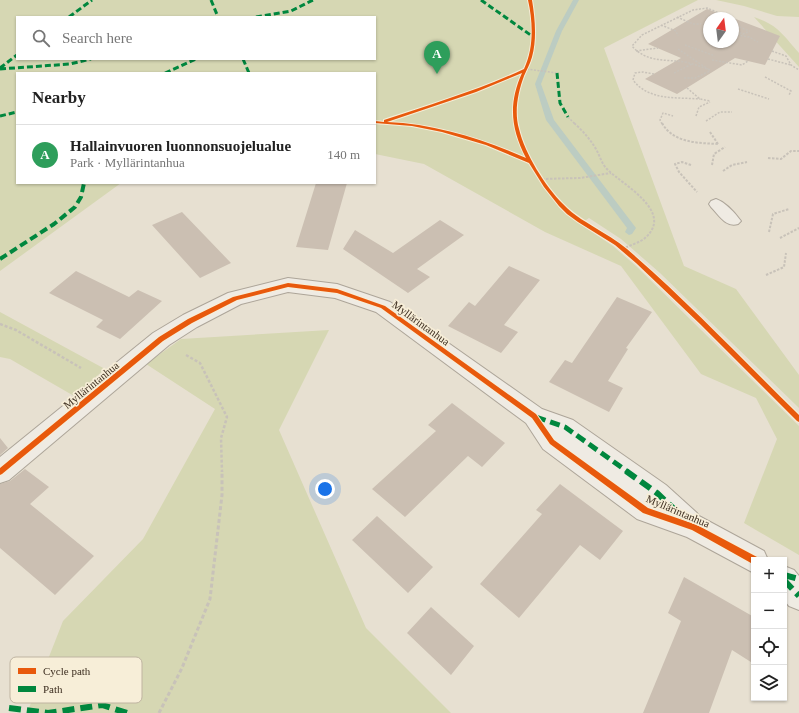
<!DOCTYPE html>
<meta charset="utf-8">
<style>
:root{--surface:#fff;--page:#f2f2f2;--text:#222;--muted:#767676;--line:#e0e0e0;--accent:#786c5e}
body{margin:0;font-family:"Times New Roman",serif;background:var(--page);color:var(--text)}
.controls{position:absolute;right:12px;bottom:12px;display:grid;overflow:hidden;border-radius:0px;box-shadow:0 1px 3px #0004}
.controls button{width:36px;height:36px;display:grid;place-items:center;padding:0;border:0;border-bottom:1px solid var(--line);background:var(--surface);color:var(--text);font:20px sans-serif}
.compass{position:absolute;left:703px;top:12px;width:36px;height:36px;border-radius:50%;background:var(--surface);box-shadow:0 1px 3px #0004;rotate:14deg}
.you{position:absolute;left:325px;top:489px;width:14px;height:14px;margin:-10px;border:3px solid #fff;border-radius:50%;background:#1a73e8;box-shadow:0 0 0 6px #1a73e833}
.badge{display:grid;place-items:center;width:26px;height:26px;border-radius:50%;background:var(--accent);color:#fff;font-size:13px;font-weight:700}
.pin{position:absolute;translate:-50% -33px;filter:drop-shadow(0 1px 2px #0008)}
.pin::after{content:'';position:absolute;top:21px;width:14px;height:12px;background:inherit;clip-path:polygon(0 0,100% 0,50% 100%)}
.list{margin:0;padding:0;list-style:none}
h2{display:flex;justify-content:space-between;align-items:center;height:52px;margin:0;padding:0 16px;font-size:17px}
h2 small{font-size:13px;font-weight:400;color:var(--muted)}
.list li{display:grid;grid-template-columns:26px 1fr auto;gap:12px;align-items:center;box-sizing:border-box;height:60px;padding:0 16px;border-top:1px solid var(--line)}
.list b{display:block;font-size:15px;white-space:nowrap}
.list p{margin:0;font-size:13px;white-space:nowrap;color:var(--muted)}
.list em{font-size:13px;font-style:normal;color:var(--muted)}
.icon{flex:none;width:22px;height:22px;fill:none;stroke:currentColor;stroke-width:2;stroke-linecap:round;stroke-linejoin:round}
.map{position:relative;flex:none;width:799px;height:713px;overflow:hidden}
.search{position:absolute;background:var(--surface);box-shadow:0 1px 3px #0004;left:16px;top:16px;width:360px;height:44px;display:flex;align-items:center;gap:10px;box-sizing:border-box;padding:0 14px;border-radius:0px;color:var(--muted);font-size:15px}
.panel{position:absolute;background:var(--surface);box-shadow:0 1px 3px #0004;left:16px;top:72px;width:360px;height:112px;border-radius:0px}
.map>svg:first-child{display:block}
.green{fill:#d6d7b3;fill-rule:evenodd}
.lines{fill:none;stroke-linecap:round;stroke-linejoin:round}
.stream{fill:#bcccc2;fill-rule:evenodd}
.building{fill:#cbbfb2}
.service-casing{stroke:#ada599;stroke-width:2}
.minor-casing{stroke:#ada599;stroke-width:2}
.path-far3{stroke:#c8c2b9;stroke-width:1.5;stroke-dasharray:2 1.5;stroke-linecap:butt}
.path-far2{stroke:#c8c2b9;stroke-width:2;stroke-dasharray:2.5 1.5;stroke-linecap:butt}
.path-far1{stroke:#c8c2b9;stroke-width:2.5;stroke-dasharray:3 2;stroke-linecap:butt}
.path{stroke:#c8c2b9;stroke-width:3;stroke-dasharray:4 2.5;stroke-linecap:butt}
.service{fill:#efebe3;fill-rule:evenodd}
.minor{fill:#efebe3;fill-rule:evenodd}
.quiet-far3{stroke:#00873e;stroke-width:3;stroke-dasharray:6 3;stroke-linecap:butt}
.quiet-far2{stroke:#00873e;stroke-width:4;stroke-dasharray:8 4;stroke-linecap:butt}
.quiet-far1{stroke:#00873e;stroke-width:5;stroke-dasharray:10 5;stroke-linecap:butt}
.quiet{stroke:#00873e;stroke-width:6;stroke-dasharray:12 6;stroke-linecap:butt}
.cycleway-casing{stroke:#f7eed8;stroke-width:2}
.cycleway{fill:#e8590c;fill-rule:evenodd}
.labels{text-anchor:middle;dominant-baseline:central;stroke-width:3.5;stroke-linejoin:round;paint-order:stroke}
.street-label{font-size:11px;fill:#3d2e20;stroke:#f7eed8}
.key{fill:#f7eed8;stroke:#bfb4a1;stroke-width:1}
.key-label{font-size:11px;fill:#3d2e20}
</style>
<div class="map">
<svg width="799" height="713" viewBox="0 0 799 713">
<rect width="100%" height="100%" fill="#e7e0d1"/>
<!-- green -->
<path class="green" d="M 0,0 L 698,0 L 604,48 L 684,266 L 736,289 L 799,375 L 799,408 L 660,273 L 621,239 L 589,218 L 580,224 L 613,246 L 636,266 L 799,426 L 799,555 L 744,523 L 777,439 L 756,398 L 701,374 L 621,266 L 545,232 L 424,164 L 375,154 L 375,73 L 17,73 L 17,183 L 121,183 L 0,271 ZM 17,17 L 375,17 L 375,59 L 17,59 Z
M 716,0 L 799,0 L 799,17 L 777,16 L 744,6 Z
M 754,17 C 778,25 783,35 799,53 L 799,67 Z
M 0,312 L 105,369 L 74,396 L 10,359 L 0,357 Z
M 329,330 L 279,430 L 366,628 L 451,713 L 27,713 L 63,621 L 143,539 L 215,409 L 146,364 L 181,339 Z"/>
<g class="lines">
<!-- stream -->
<path class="stream" d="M 573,0 L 579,0 L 562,31 L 541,84 L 554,120 L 636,228 L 632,234 L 629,235 L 625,232 L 627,228 L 546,120 L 535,84 L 556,31 Z"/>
</g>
<!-- building -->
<path class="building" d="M 707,9 L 732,18 L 709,18 L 709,42 L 733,42 L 733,18 L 780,36 L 765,65 L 735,58 L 677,94 L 645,79 L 681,58 L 648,44 Z
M 316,183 L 347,183 L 328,250 L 296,247 Z
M 182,212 L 231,263 L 200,278 L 152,225 Z
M 440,220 L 464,235 L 417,269 L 430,277 L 408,293 L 343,249 L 355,230 L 393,253 Z
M 509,266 L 540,280 L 504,325 L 518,332 L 501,353 L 448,326 L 469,302 L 475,306 Z
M 76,271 L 129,297 L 138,290 L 162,301 L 120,339 L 96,327 L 103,320 L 49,293 Z
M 617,297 L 652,312 L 626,348 L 628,349 L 608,381 L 623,388 L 609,412 L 549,382 L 565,360 L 572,363 Z
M 452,403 L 505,443 L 482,467 L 468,456 L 405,517 L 372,489 L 436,431 L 428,425 Z
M 0,438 L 8,448 L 0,455 Z
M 25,469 L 49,487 L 30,504 L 94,556 L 55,595 L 0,548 L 0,484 L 10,481 Z
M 560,484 L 623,531 L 600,560 L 580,545 L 519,618 L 480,584 L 542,514 L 536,510 Z
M 377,516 L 433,567 L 408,593 L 352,540 Z
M 684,577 L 754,617 L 754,664 L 732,650 L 709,713 L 643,713 L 681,621 L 668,613 Z
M 431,607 L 474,646 L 451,675 L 407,633 Z"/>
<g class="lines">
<defs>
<path id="service" d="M 716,199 C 725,202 735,213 741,221 L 738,224 C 726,228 719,215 711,207 L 709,204 L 711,201 Z"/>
<path id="minor" d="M 288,278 L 337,284 L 390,302 L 542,409 L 573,420 L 666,485 L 697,513 L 699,516 L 764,551 L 768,560 L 754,560 L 754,573 L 687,537 L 637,519 L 543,449 L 526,423 L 376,312 L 335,298 L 288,292 L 241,304 L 197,327 L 169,345 L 9,480 L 0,483 L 0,457 L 153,333 L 183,315 L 228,293 Z
M 784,566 L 794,570 L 799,576 L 799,610 L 789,606 L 784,600 Z"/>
</defs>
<!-- service casing -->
<use href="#service" class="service-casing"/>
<!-- minor casing -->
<use href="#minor" class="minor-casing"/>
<!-- path-far3 -->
<path class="path-far3" d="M 677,17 L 693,24 L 701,24
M 733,24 L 749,31
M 661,25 L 676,31 L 678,36
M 733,30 L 743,34 L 750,31
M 737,35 L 749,37 L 758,42
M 685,45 L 715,56
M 678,49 L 708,69
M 636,51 L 658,48
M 772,51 L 786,56 L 791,65 L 799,70
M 768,59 L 791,65
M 712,60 L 742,65 L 748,61
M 527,69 L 557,73
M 710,70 C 702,67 694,64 685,62 C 665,59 647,63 632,46 L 642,35 L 693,10 L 707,8 L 719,13
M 674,73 L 692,64
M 654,74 L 643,72 L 635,73 L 633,80 C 649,101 676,97 700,99
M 765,77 L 791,91 L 789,95
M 684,78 L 695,78 L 710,71
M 687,88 L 700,99 L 710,101
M 738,89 L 769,99
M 696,116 L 699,107 L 710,102
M 568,117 L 575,124
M 706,121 L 720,112 L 732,112
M 662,124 L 660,120 L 663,113 L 673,116"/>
<!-- path-far2 -->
<path class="path-far2" d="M 574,123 C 583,131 590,139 596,149 C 600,156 602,165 608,170 C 623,185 675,212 645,238 C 639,243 630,245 623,249
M 662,123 C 673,143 698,143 718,144
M 710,132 L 718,144
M 768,158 L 781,159 L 791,151 L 799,151
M 691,165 L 682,162 L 675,164 L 679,172 L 697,192
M 712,165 L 714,154 L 725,147
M 723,171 L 732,165 L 747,162
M 542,179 L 580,178 L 611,173
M 769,232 L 773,214 L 789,209
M 780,238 L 799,228
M 766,275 L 784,267 L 786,253"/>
<!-- path-far1 -->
<path class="path-far1" d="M 0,324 L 16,330 L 81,368
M 186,355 L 200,363 L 227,417 L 221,438 L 222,472"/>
<!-- path -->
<path class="path" d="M 159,713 L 182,668 L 210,599 L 222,495 L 222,471"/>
<!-- service -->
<use href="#service" class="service"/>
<!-- minor -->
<use href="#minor" class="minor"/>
<!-- quiet-far3 -->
<path class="quiet-far3" d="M 211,0 L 218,17
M 481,0 L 532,36
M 69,17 L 92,0
M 256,17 L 291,11 L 313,0
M 243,59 L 249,73
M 0,68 L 17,55
M 0,69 L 70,64 L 91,59
M 165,73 L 196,59
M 557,73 L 560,103 L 568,117
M 0,116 L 17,112"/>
<!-- quiet-far2 -->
<path class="quiet-far2" d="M 0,259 L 54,224 L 75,207 L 81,197 L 84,183"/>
<!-- quiet-far1 -->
<path class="quiet-far1" d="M 536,417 L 565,427 L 628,472"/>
<!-- quiet -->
<path class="quiet" d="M 626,471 L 657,493 L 689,523
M 784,575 L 799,579
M 784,580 L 799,596
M 9,708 L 48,713 L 102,705 L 127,713"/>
<defs>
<path id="cycleway" d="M 528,0 L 532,0 C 535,18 537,39 532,57 C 530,64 527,69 524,76 C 518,92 514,112 519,129 C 525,154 545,186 563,204 C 574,216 588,223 602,232 C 614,239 626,247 636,257 C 693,307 745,362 799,415 L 799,422 L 797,421 L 700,324 L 636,263 L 615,245 L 578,222 L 567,214 L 559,206 L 544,187 L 529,163 L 486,145 L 442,132 L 412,126 L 375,123 L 375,121 L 384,122 L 384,120 C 432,104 479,90 524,69 C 534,48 533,22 528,0 ZM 522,73 C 508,104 511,129 526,158 C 482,139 436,124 387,122 L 476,92 Z
M 288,283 L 337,289 L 385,306 L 536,414 L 554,440 L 648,508 L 697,525 L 757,557 L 758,560 L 754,560 L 754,564 L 751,563 L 692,530 L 643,513 L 550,444 L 532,418 L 381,308 L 337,293 L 288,287 L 237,300 L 192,323 L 163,341 L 2,474 L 0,475 L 0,468 L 159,337 L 188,319 L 233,297 Z"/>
</defs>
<!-- cycleway casing -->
<use href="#cycleway" class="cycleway-casing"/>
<!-- cycleway -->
<use href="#cycleway" class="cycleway"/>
</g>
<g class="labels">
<!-- street labels -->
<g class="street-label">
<text transform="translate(421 323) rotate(36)">Myllärintanhua</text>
<text transform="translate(91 385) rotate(-39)">Myllärintanhua</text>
<text transform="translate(678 511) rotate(23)">Myllärintanhua</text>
</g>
</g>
<!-- legend -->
<rect x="10" y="657" width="132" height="46" rx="6" class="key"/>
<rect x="18" y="668" width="18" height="6" fill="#e8590c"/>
<rect x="18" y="686" width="18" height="6" fill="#00873e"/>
<g class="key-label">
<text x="43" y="675">Cycle path</text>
<text x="43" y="693">Path</text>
</g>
</svg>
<div class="controls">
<button>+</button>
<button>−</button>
<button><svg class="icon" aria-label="locate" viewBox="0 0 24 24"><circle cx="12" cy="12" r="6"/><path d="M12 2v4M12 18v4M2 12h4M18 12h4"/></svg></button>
<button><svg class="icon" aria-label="layers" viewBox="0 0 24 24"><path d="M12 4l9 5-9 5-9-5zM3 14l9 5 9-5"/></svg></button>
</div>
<svg class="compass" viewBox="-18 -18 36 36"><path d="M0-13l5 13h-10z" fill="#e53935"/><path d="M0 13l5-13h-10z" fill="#767676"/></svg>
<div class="you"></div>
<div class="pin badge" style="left:437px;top:74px;background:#2e9e5b">A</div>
<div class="search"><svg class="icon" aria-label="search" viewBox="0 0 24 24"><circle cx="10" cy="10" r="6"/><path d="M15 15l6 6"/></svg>Search here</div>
<section class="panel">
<h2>Nearby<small></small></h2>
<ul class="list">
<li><span class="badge" style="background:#2e9e5b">A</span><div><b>Hallainvuoren luonnonsuojelualue</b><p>Park · Myllärintanhua</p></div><em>140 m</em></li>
</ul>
</section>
</div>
